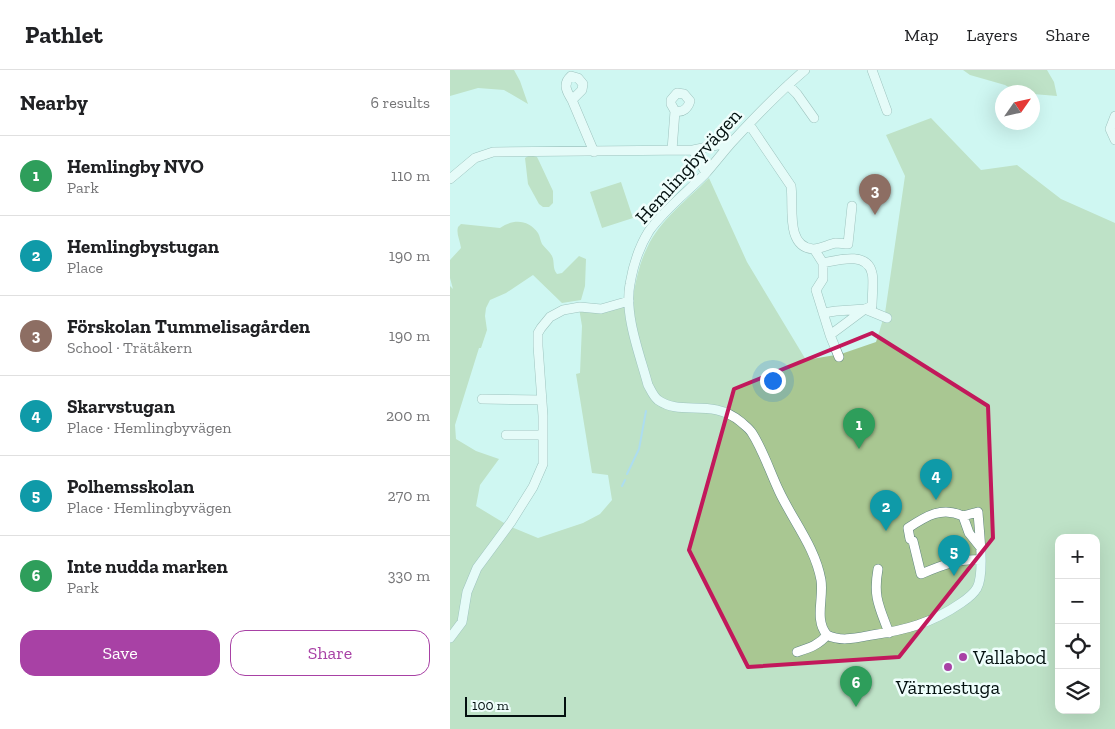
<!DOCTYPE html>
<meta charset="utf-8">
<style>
:root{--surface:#fff;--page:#f2f2f2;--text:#202124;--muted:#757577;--line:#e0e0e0;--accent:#a841a5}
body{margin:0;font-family:"Zilla Slab",serif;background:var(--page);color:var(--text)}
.controls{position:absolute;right:15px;bottom:15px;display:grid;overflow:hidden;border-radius:10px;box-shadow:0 5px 20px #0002}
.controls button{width:45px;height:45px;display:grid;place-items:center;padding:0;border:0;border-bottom:1px solid var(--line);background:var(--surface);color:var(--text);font:25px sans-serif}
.compass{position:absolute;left:545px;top:15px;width:45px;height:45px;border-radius:50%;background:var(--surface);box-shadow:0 5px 20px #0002;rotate:56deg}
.scale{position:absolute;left:15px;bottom:12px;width:101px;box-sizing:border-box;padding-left:5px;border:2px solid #03100f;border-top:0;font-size:14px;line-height:18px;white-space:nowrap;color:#03100f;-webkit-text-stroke:4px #effefc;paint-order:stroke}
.you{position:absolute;left:322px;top:310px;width:18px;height:18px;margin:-12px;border:4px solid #fff;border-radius:50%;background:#1a73e8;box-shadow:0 0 0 8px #1a73e833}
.badge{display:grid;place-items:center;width:32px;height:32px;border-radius:50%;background:var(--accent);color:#fff;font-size:16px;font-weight:700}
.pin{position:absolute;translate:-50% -41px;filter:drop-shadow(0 1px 2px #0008)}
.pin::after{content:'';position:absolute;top:26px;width:18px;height:15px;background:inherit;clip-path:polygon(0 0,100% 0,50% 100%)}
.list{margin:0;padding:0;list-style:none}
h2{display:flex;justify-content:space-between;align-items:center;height:65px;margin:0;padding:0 20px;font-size:21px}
h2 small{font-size:16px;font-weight:400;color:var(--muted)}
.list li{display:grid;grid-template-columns:32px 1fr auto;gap:15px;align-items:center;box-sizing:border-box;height:80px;padding:0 20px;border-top:1px solid var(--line)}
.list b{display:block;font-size:19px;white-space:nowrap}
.list p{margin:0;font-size:16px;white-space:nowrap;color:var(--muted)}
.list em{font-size:16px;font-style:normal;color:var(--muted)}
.actions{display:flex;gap:10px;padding:15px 20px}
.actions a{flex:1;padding:11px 0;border:1px solid var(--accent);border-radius:15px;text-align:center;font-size:18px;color:var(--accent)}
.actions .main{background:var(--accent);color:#fff}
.icon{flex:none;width:28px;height:28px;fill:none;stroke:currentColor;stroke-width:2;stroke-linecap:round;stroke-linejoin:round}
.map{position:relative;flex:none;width:665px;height:659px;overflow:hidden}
header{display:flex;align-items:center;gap:30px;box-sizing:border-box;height:70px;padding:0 25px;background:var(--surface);border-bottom:1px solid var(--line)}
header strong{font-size:24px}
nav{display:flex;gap:28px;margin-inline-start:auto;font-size:18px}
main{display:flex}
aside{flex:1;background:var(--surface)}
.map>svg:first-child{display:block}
.green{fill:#a9c792;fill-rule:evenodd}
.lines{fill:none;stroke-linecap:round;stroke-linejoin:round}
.stream{stroke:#84bceb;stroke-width:2}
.minor-casing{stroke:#618581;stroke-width:10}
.minor{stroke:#fff;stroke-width:9}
.marked{fill:none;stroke:#c2185b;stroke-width:4;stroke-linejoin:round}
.poi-dot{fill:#a841a5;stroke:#effefc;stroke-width:2}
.labels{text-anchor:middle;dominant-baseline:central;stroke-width:5;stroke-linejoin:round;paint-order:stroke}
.street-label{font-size:20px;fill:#03100f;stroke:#effefc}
.poi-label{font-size:20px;fill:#03100f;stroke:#effefc;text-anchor:start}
</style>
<header>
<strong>Pathlet</strong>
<nav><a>Map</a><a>Layers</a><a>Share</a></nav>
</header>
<main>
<aside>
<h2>Nearby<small>6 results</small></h2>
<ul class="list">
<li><span class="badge" style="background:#2e9e5b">1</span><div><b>Hemlingby NVO</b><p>Park</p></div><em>110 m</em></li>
<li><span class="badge" style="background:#0f9aa8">2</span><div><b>Hemlingbystugan</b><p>Place</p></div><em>190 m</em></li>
<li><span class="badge" style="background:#8d6e63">3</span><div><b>Förskolan Tummelisagården</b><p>School · Trätåkern</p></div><em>190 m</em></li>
<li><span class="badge" style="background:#0f9aa8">4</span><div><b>Skarvstugan</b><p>Place · Hemlingbyvägen</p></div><em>200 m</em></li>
<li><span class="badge" style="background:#0f9aa8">5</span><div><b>Polhemsskolan</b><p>Place · Hemlingbyvägen</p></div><em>270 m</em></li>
<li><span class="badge" style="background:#2e9e5b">6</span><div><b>Inte nudda marken</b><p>Park</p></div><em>330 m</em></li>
</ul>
<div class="actions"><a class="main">Save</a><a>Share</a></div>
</aside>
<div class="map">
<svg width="665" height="659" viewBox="0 0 665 659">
<rect width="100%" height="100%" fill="#cff7f2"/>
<!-- green -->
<path class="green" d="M 0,0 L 64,0 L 70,11 L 78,34 L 54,20 L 28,18 L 0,26 Z
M 513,0 L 597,0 L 604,12 L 607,26 L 583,24 L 582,22 L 567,22 L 555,15 L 520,5 Z
M 481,48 L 531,100 L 567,95 L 611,129 L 665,153 L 665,659 L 0,659 L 0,216 L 3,219 L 0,208 L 0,190 L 11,178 C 10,170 6,164 8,157 L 11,154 L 50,158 C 63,149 78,149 88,163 C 90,166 90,170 92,174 C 95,178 100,182 102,186 C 105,192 102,198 107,204 L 112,203 L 129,186 L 136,189 L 135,216 L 131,230 L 112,233 L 83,205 L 56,223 L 40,230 L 36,238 L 35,246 L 37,260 L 31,278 L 29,278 L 5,355 L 6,369 L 26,381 L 49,389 L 30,415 L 26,436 L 59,456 L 88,468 L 133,453 L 150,444 L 162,430 L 158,405 L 142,403 L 126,304 L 130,303 L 132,256 L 129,238 L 161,235 L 183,227 C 186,211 189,194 197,178 C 210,150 237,130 259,108 L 297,192 L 356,290 L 391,284 L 426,272 L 435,243 L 455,106 L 436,65 ZM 609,468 L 646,468 L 646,640 L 609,640 Z
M 80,85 L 87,87 L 89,91 L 103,121 L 103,133 L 99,137 L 93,137 L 89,134 L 78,114 L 75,88 Z
M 171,112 L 183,148 L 152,158 L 140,122 Z"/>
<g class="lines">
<!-- stream -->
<path class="stream" d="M 177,404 L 189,379 L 196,341
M 172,416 L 175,410"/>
<defs>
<path id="minor" d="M 355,0 C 329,22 305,47 282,72 C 273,82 264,94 255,104 C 237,122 214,140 199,161 C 189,177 183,196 180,214 C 174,245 190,285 198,315 C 201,320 203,326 208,330 C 232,347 261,327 291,352 C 294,355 299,358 302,363 C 313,380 320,402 329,421 C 343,451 365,477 371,510 C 374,528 364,550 377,565 C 391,572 406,568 422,565 C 456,560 482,553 511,533 C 517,529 523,525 527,518 C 535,503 529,460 528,442 L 513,446 L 519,463 L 531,478
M 422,0 L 437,41
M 338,15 L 347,24 L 364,48
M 122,30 C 117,22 112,14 121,6 L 128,8 L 133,14 L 132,20 L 122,30 L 144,82
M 665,46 L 660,59 L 665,70
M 299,54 L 341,116 C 344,135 335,177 363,179 C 371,179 379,174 386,173 C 390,173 394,174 398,174 L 402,136
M 222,80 L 225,41 L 221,34 L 221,30 L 227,23 L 234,24 L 240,31 C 238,38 233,43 225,41
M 243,80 L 256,103
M 0,109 L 25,88 L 43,82 L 243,80 L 282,72
M 364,179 L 373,193 C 388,190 417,181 422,203 C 424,209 422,228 422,236 L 415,239 L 380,265 L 366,220 L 373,209 L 373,193
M 373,243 L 386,241 L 415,239 L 437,248
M 380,265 L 389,287
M 32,329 L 92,330
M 56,365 L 93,365
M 513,446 C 492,436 476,446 458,458 L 460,469 L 463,471 L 471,504 C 490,496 509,488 531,490
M 428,499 C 423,527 429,536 439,563
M 0,568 L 12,552 L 17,522 L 27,498 L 61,452 L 83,417 L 93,394 L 93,346 L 88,276 L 88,263 L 91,258 L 100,247 L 113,240 L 130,237 L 151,239 L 179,231
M 347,582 C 359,578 369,575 377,565"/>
</defs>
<!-- minor casing -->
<use href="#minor" class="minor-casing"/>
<!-- minor -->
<use href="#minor" class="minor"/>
</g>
<!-- marked area -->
<path d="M0 0H665V659H0ZM 422,263 L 538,336 L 543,468 L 449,587 L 298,597 L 239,480 L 284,319 Z" fill="#cff7f2" fill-opacity=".55" fill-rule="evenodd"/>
<path class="marked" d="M 422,263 L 538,336 L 543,468 L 449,587 L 298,597 L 239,480 L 284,319 Z"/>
<!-- markers -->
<g class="poi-dot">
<circle cx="513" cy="587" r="5"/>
<circle cx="498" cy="597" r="5"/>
</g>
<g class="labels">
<!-- street labels -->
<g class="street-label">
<text transform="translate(238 96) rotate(-48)">Hemlingbyvägen</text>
</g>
<!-- poi labels -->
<g class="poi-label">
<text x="523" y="587">Vallabod</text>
<text x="498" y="617" text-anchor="middle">Värmestuga</text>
</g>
</g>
</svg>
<div class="controls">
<button>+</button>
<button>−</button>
<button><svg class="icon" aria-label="locate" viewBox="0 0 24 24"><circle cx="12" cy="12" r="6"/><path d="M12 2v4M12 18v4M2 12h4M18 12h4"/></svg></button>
<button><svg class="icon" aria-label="layers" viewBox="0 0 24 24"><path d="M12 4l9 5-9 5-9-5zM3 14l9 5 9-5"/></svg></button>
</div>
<svg class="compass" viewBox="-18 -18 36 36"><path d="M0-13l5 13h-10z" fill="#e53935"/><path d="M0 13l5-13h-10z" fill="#757577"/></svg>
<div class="scale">100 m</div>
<div class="you"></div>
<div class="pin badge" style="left:409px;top:379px;background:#2e9e5b">1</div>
<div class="pin badge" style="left:436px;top:461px;background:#0f9aa8">2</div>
<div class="pin badge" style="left:425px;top:145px;background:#8d6e63">3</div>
<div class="pin badge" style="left:486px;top:430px;background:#0f9aa8">4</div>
<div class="pin badge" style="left:504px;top:506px;background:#0f9aa8">5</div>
<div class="pin badge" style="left:406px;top:637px;background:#2e9e5b">6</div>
</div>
</main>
